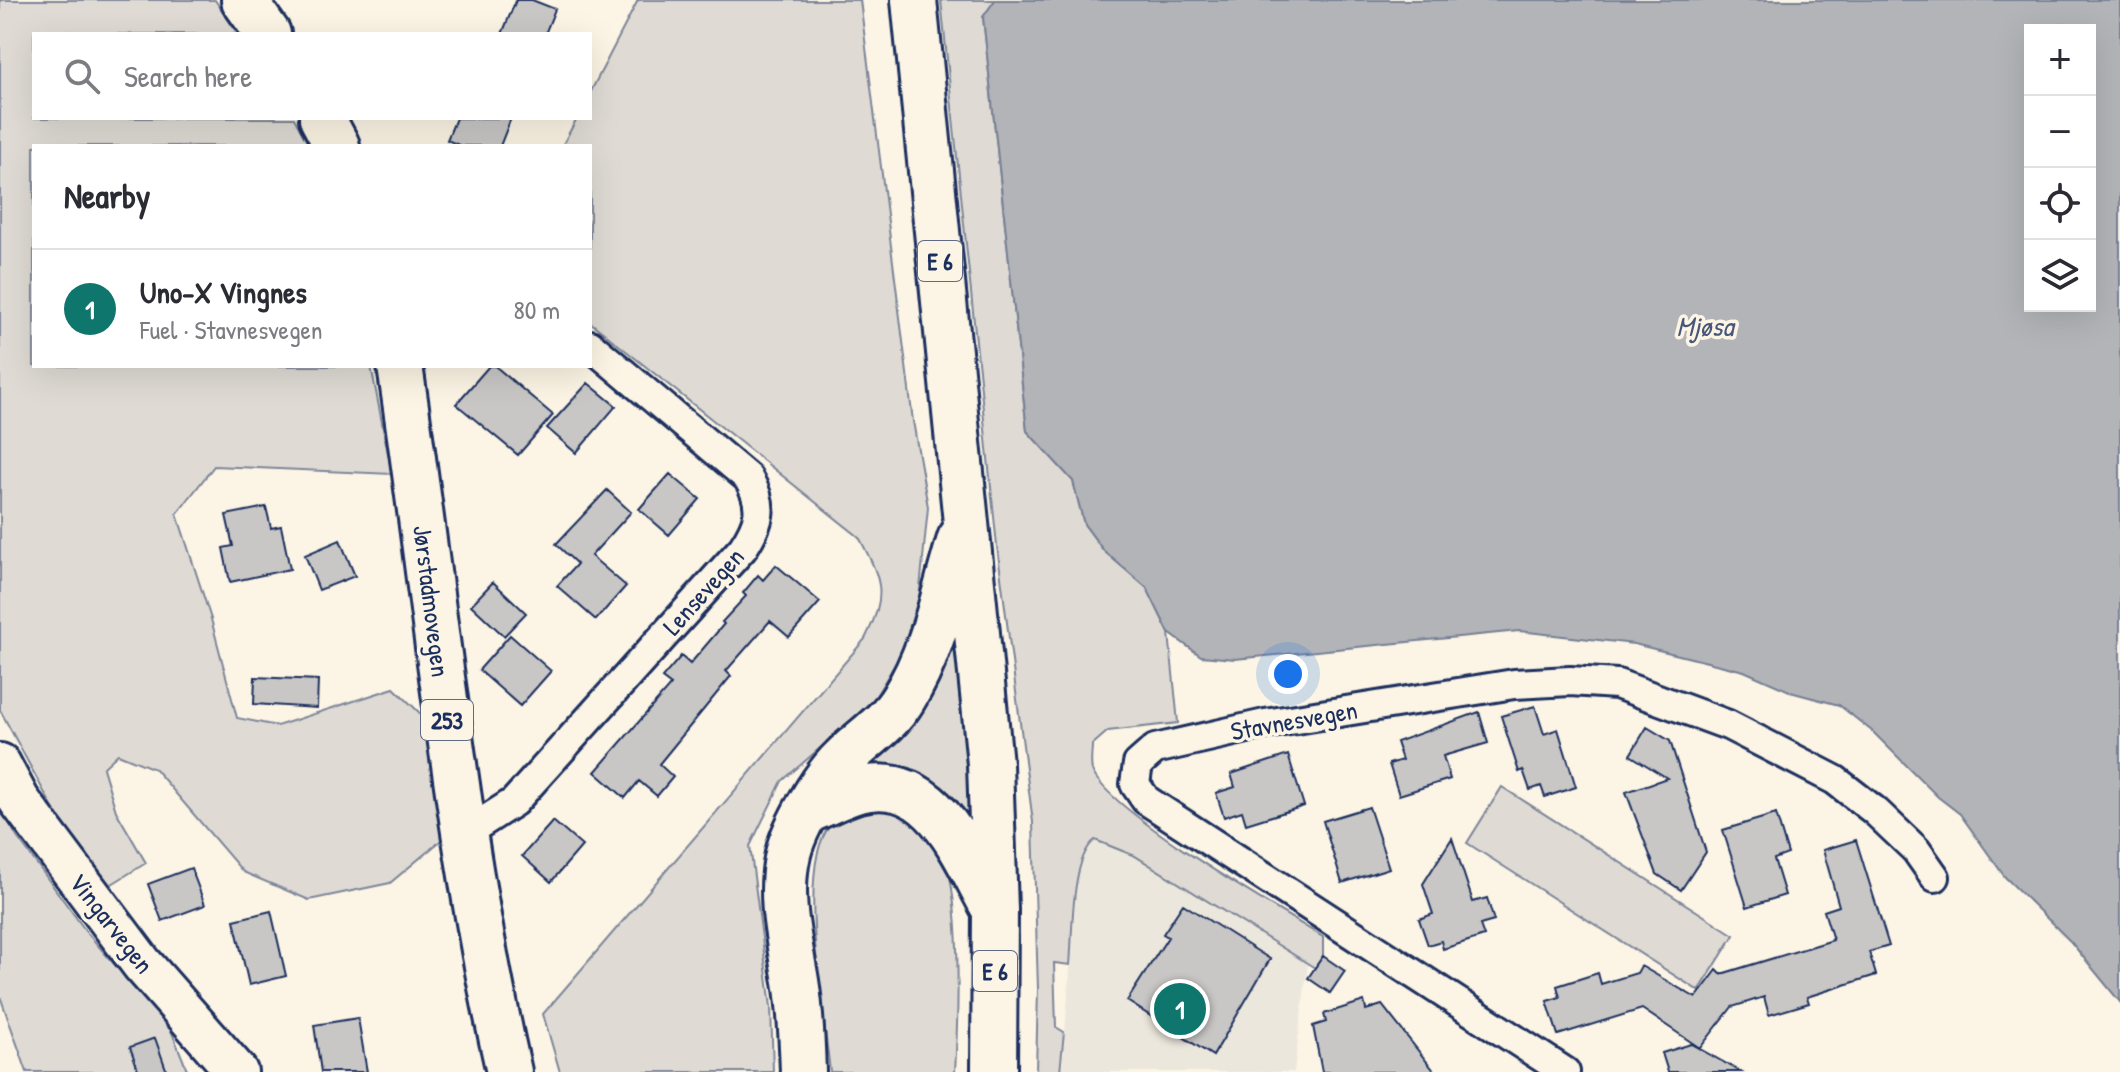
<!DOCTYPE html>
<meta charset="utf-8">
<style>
:root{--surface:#fff;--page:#f7f7f7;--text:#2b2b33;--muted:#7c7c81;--line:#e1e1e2;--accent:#0f766e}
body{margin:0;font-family:"Patrick Hand",sans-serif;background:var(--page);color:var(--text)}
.controls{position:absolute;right:24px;top:24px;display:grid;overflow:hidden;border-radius:0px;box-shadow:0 8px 32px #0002}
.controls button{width:72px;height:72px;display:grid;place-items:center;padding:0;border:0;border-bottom:2px solid var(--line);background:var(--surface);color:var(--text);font:40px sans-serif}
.you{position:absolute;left:1288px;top:674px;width:28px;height:28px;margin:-20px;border:6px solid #fff;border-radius:50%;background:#1a73e8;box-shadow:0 0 0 12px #1a73e833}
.badge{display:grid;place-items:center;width:52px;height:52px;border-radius:50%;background:var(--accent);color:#fff;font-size:26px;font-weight:700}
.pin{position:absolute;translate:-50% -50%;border:4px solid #fff;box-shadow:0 2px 8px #0006}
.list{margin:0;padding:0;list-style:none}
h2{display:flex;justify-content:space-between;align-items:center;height:104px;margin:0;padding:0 32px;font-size:34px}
h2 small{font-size:26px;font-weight:400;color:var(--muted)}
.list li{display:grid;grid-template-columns:52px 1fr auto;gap:24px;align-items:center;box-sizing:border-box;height:120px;padding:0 32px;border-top:2px solid var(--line)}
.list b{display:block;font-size:30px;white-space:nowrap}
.list p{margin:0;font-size:26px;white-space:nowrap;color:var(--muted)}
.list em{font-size:26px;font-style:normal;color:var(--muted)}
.icon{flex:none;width:44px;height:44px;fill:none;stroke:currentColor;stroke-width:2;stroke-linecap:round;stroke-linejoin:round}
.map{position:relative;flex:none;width:2120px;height:1072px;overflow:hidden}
.search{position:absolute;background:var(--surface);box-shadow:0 8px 32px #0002;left:32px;top:32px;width:560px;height:88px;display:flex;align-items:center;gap:20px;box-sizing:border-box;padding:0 28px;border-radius:0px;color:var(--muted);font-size:30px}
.panel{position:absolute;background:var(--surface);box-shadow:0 8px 32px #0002;left:32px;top:144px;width:560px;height:224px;border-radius:0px}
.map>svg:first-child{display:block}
.built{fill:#ece7dc}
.green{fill:#dfdbd4;stroke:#7d8599;stroke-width:2}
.water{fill:#b2b4b8;stroke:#767f94;stroke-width:2;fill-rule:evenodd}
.building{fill:#c8c7c6;stroke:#1b2f5e;stroke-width:2}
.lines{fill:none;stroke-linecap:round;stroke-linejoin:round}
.street-casing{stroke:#1b2f5e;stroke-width:34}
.secondary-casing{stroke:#1b2f5e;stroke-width:46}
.primary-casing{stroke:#1b2f5e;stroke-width:50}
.highway-casing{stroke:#1b2f5e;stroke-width:50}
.street{stroke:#fcf5e5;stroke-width:28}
.secondary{stroke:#fcf5e5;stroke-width:40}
.primary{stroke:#fcf5e5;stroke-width:44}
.highway{stroke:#fcf5e5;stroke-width:44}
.labels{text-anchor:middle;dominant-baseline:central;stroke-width:7;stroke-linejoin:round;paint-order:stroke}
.shield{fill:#fcf5e5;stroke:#5e6a86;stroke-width:2}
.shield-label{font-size:24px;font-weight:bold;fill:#1b2f5e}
.street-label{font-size:26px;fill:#1b2f5e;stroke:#fcf5e5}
.water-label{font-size:28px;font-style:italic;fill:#485779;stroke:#fcf5e5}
</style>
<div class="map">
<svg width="2120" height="1072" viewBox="0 0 2120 1072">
<rect width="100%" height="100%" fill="#fcf5e5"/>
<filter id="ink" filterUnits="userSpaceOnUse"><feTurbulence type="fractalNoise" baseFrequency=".0125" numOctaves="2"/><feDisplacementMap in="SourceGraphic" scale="16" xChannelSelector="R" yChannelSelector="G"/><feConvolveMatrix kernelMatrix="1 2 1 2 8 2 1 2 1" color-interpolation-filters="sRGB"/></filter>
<g filter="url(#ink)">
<!-- built -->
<path class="built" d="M 1101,836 L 1310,948 L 1294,1072 L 1062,1072 L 1080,840 Z"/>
<!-- green -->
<path class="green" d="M 0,0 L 215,0 L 238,34 L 34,34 L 34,118 L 294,118 L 309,146 L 34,146 L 34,366 L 371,366 L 392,474 L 214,466 L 177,514 L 211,619 L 237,718 L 277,726 L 394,688 L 426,719 L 445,837 L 390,883 L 309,900 L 243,872 L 155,769 L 118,754 L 103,768 L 116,811 L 146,863 L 107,887 L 56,814 L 0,710 Z
M 638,0 L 860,0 L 913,421 L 928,507 L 916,630 L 871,704 L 782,781 L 750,846 L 771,1007 L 773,1072 L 560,1072 L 543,1014 L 865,639 C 888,593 882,581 859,537 L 590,322 L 590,146 L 562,146 L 577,118 L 590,118 L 590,93 Z
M 941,0 L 995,0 L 983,17 L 1027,431 L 1073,481 L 1084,524 L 1104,551 L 1147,588 L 1169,633 L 1178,723 L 1108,731 L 1092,745 C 1092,752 1090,763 1092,770 C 1106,810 1280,911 1323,937 L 1323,956 L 1315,968 L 1135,856 L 1095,840 C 1070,859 1073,934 1070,965 L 1054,963 L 1056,1027 L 1064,1032 L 1060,1072 L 1036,1072 L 1038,989 L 1033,822 L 997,546 Z
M 955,629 L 971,824 L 850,771 Z
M 1502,787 L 1734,935 L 1699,991 L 1467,843 Z
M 884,798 C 898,808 926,819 935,833 C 964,879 958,1017 955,1072 L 830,1072 C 825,1017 795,865 830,826 C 844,810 864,805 884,798 Z
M 0,807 L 17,837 L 88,934 L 171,1030 L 188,1072 L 27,1072 L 0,996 Z"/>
<!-- water -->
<path class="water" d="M 995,0 L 2120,0 L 2120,1002 L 2071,942 L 2005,877 L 1960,814 L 1938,797 L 1873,732 L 1839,705 L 1794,693 L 1744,671 L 1634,644 L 1519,631 L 1235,659 L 1201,656 L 1169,633 L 1147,588 L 1104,551 L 1084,524 L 1073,481 L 1027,431 L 983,17 ZM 2030,30 L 2090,30 L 2090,306 L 2030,306 Z"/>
<!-- building -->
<path class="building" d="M 516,0 L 532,0 L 555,9 L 545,34 L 502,34 Z
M 456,118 L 511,118 L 500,146 L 461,146 L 447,140 Z
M 489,366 L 495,366 L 553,415 L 518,455 L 456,404 Z
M 588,383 L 616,406 L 576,453 L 547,428 Z
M 670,474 L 700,499 L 669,535 L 639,509 Z
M 607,490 L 631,512 L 591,556 L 626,586 L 596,620 L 557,586 L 577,564 L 556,544 Z
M 266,507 L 271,528 L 281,526 L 290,569 L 230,582 L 223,548 L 233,546 L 226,515 Z
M 340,540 L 355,576 L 319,590 L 305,555 Z
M 776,565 L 820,602 L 789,637 L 770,621 L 726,671 L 731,676 L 659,764 L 673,777 L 657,796 L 639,781 L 625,798 L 595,772 L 671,685 L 662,678 L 681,656 L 690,664 L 724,624 L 722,622 L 746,596 L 743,593 L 758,575 L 763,580 Z
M 493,582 L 526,613 L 504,636 L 471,605 Z
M 510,635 L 551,671 L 520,706 L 479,670 Z
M 255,677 L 318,680 L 317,708 L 254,704 Z
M 1535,706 L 1544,734 L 1558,729 L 1576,787 L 1545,797 L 1541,786 L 1530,790 L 1523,770 L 1519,772 L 1501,716 Z
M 1479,712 L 1488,743 L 1443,756 L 1450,779 L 1399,795 L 1389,764 L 1402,760 L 1396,742 Z
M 1647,727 L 1670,741 L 1706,852 L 1681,890 L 1657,874 L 1626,792 L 1667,778 L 1630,755 Z
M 1288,755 L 1304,806 L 1246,824 L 1242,811 L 1224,817 L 1216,793 L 1235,787 L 1231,774 Z
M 1369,807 L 1389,868 L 1342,883 L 1323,821 Z
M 1776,814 L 1788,854 L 1774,859 L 1785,895 L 1747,907 L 1723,830 Z
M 553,821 L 582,846 L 551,882 L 522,856 Z
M 1452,838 L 1473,902 L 1487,898 L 1494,921 L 1480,925 L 1484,936 L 1443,949 L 1441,941 L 1428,945 L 1419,919 L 1433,914 L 1423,884 Z
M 1856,840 L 1889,946 L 1869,952 L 1876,975 L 1807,997 L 1809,1003 L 1769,1015 L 1764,997 L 1732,1007 L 1700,1048 L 1642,1009 L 1558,1035 L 1547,1001 L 1560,997 L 1557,986 L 1598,973 L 1601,984 L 1637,973 L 1641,966 L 1696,998 L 1717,970 L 1721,974 L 1833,940 L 1824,911 L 1839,906 L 1823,850 Z
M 191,868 L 205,905 L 162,921 L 148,884 Z
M 1183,904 L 1270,959 L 1213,1056 L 1127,1001 L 1168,937 L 1163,934 Z
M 271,911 L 286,976 L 249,985 L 234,920 Z
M 1323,956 L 1345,971 L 1330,993 L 1308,978 Z
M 1364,1001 L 1366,1010 L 1382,1005 L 1435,1072 L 1322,1072 L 1313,1026 L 1326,1022 L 1324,1014 Z
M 358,1018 L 367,1072 L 321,1072 L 314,1025 Z
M 155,1038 L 167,1072 L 139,1072 L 130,1047 Z
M 1691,1044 L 1741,1072 L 1668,1072 L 1662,1053 Z"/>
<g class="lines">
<defs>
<path id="street" d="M 464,834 L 514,802 L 743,548 C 760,522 765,506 748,478 L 590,345
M 1565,1072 L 1146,800 L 1135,784 L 1138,764 L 1155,749 L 1265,724 L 1514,684 L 1570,681 L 1617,684 L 1728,725 L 1835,780 L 1875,811 L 1916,850 L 1935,877"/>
<path id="secondary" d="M 0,764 L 19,800 L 142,964 L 237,1072"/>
<path id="primary" d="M 244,0 L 268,34
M 322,118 L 337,146
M 400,366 C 435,602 456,839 509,1072"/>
<path id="highway" d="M 914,0 L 990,764 L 995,910 L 994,1072
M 809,810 C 824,804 839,796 855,791 C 933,768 963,854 993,907
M 803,1072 C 802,1042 801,1011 796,981 C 789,939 778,896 788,854 C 794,827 823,778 843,759 C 863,739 888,724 903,699 C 934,650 943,594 960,539"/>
</defs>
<!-- street casing -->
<use href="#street" class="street-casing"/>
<!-- secondary casing -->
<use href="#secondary" class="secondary-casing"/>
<!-- primary casing -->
<use href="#primary" class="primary-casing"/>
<!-- highway casing -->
<use href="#highway" class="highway-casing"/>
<!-- street -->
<use href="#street" class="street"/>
<!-- secondary -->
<use href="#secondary" class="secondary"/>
<!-- primary -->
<use href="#primary" class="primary"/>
<!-- highway -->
<use href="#highway" class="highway"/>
</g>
</g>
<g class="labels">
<!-- shield labels -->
<g class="shield">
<rect x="918" y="241" width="44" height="40" rx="6"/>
<rect x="421" y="700" width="52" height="40" rx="6"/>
<rect x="973" y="951" width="44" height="40" rx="6"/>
</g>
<g class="shield-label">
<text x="940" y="261">E 6</text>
<text x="447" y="720">253</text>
<text x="995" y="971">E 6</text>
</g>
<!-- street labels -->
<g class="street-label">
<text transform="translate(703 591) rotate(-48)">Lensevegen</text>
<text transform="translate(432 601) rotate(83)">Jørstadmovegen</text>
<text transform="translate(1294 720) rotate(-10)">Stavnesvegen</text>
<text transform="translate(112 923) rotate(52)">Vingarvegen</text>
</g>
<!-- water labels -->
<g class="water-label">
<text x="1705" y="326">Mjøsa</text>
</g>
</g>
</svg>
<div class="controls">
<button>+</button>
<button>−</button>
<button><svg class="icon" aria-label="locate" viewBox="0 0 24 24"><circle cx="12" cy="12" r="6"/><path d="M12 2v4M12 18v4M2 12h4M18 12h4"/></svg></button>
<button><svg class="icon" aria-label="layers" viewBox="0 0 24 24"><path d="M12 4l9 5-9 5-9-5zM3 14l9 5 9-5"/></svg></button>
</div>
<div class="you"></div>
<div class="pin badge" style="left:1180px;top:1009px">1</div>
<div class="search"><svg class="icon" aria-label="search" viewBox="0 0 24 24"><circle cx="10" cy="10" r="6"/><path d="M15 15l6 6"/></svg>Search here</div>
<section class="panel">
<h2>Nearby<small></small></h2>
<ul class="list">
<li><span class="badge">1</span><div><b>Uno-X Vingnes</b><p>Fuel · Stavnesvegen</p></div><em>80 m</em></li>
</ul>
</section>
</div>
